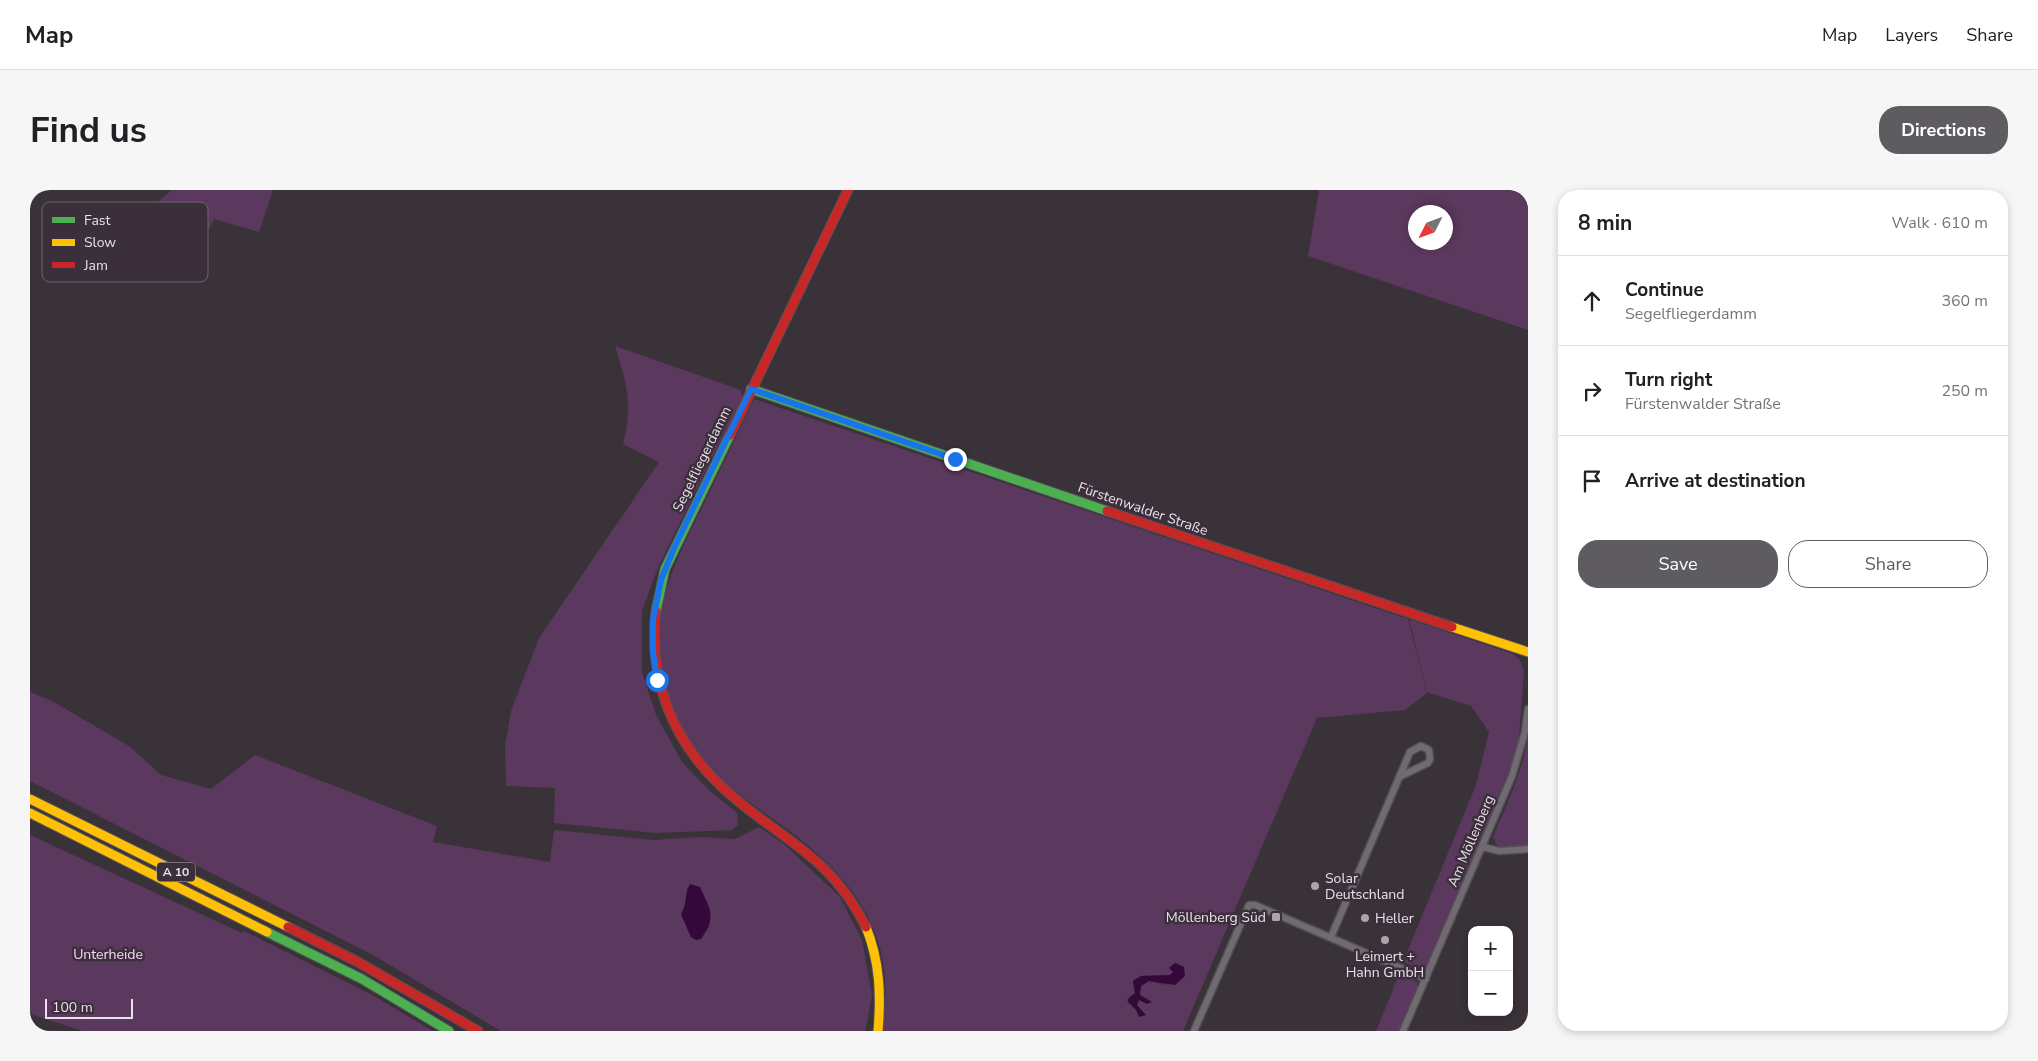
<!DOCTYPE html>
<meta charset="utf-8">
<style>
:root{--surface:#fff;--page:#f6f6f6;--text:#202124;--muted:#757577;--line:#e0e0e0;--accent:#5f5c61}
body{margin:0;font-family:"Nunito Sans",sans-serif;background:var(--page);color:var(--text)}
.controls{position:absolute;right:15px;bottom:15px;display:grid;overflow:hidden;border-radius:10px;box-shadow:0 2px 8px #0003}
.controls button{width:45px;height:45px;display:grid;place-items:center;padding:0;border:0;border-bottom:1px solid var(--line);background:var(--surface);color:var(--text);font:25px sans-serif}
.compass{position:absolute;left:1378px;top:15px;width:45px;height:45px;border-radius:50%;background:var(--surface);box-shadow:0 2px 8px #0003;rotate:228deg}
.scale{position:absolute;left:15px;bottom:12px;width:88px;box-sizing:border-box;padding-left:5px;border:2px solid #e9e1e9;border-top:0;font-size:14px;line-height:18px;white-space:nowrap;color:#e9e1e9;-webkit-text-stroke:4px #3c2f3c;paint-order:stroke}
.stop{position:absolute;width:15px;height:15px;margin:-11px;border:4px solid #1a73e8;border-radius:50%;background:#fff}
.stop.end{background:#1a73e8;border-color:#fff;box-shadow:0 1px 5px #0008}
.list{margin:0;padding:0;list-style:none}
h2{display:flex;justify-content:space-between;align-items:center;height:65px;margin:0;padding:0 20px;font-size:21px}
h2 small{font-size:16px;font-weight:400;color:var(--muted)}
.list li{display:grid;grid-template-columns:32px 1fr auto;gap:15px;align-items:center;box-sizing:border-box;height:90px;padding:0 20px;border-top:1px solid var(--line)}
.list b{display:block;font-size:19px;white-space:nowrap}
.list p{margin:0;font-size:16px;white-space:nowrap;color:var(--muted)}
.list em{font-size:16px;font-style:normal;color:var(--muted)}
.actions{display:flex;gap:10px;padding:15px 20px}
.actions a{flex:1;padding:11px 0;border:1px solid var(--accent);border-radius:20px;text-align:center;font-size:18px;color:var(--accent)}
.actions .main{background:var(--accent);color:#fff}
.icon{flex:none;width:28px;height:28px;fill:none;stroke:currentColor;stroke-width:2;stroke-linecap:round;stroke-linejoin:round}
.map{position:relative;flex:none;width:1498px;height:841px;overflow:hidden;border-radius:20px}
header{display:flex;align-items:center;gap:30px;box-sizing:border-box;height:70px;padding:0 25px;background:var(--surface);border-bottom:1px solid var(--line)}
header strong{font-size:24px}
nav{display:flex;gap:28px;margin-inline-start:auto;font-size:18px}
.intro{display:flex;align-items:center;justify-content:space-between;box-sizing:border-box;height:120px;padding:0 30px}
h1{margin:0;font-size:35px}
.button{padding:12px 22px;border-radius:20px;background:var(--accent);color:#fff;font-size:18px;font-weight:700}
main{display:flex;gap:30px;padding:0 30px}
aside{flex:1;background:var(--surface);border-radius:20px;box-shadow:0 2px 8px #0003}
.map>svg:first-child{display:block}
.green{fill:#5b385d;fill-rule:evenodd}
.water{fill:#35083a}
.lines{fill:none;stroke-linecap:round;stroke-linejoin:round}
.street-casing{stroke:#554e55;stroke-width:9}
.fast-casing{stroke:#554e55;stroke-width:11}
.slow-casing{stroke:#554e55;stroke-width:11}
.jam-casing{stroke:#554e55;stroke-width:11}
.street{stroke:#706b70;stroke-width:6}
.fast{stroke:#4caf50;stroke-width:9}
.slow{stroke:#ffc107;stroke-width:9}
.jam{stroke:#c62828;stroke-width:9}
.route{stroke:#1a73e8;stroke-width:6}
.poi-dot{fill:#aba4ab;stroke:#3c2f3c;stroke-width:2}
.labels{text-anchor:middle;dominant-baseline:central;stroke-width:5;stroke-linejoin:round;paint-order:stroke}
.shield{fill:#3c2f3c;stroke:#b5acb5;stroke-width:1}
.shield-label{font-size:12px;font-weight:bold;fill:#e9e1e9}
.street-label{font-size:14px;fill:#e9e1e9;stroke:#3c2f3c}
.poi-label{font-size:14px;fill:#e9e1e9;stroke:#3c2f3c;text-anchor:start}
.park-label{font-size:14px;fill:#f9d5fb;stroke:#3c2f3c}
.key{fill:#3c2f3c;stroke:#706470;stroke-width:1}
.key-label{font-size:14px;fill:#e9e1e9}
</style>
<header>
<strong>Map</strong>
<nav><a>Map</a><a>Layers</a><a>Share</a></nav>
</header>
<div class="intro"><h1>Find us</h1><a class="button">Directions</a></div>
<main>
<div class="map">
<svg width="1498" height="841" viewBox="0 0 1498 841">
<rect width="100%" height="100%" fill="#393239"/>
<!-- green -->
<path class="green" d="M 142,0 L 243,0 L 229,42 L 184,29 L 180,38 L 124,21 L 131,9 Z
M 1289,0 L 1498,0 L 1498,140 L 1278,66 ZM 1386,22 L 1416,22 L 1416,52 L 1386,52 Z
M 585,156 L 711,200 L 712,208 L 629,375 L 612,421 L 612,482 L 626,525 L 652,572 L 680,601 L 707,623 L 708,635 L 702,640 L 626,643 L 524,633 L 525,598 L 476,596 L 475,557 L 481,521 L 509,448 L 629,272 L 593,254 C 603,214 597,194 585,156 Z
M 724,209 L 1378,429 L 1397,503 L 1375,520 L 1287,528 L 1153,841 L 851,841 C 870,751 827,691 758,640 C 730,619 701,601 678,577 C 657,555 645,529 637,501 C 630,477 627,441 632,416 C 640,381 656,349 672,318 C 689,282 707,245 724,209 ZM 1143,782 L 1136,795 L 1119,791 L 1111,796 L 1107,815 L 1109,827 L 1106,820 L 1098,813 L 1099,807 L 1105,803 L 1103,791 L 1111,786 L 1140,785 Z
M 1379,429 L 1483,464 L 1490,470 L 1494,481 L 1488,561 L 1481,586 L 1395,781 L 1373,772 L 1446,595 L 1459,542 L 1441,516 L 1397,502 Z
M 0,502 L 22,511 L 99,556 L 131,585 L 181,599 L 225,565 L 407,636 L 403,652 L 520,672 L 524,640 L 622,650 L 670,647 L 705,649 L 729,637 L 754,654 L 810,707 L 832,750 L 842,805 L 836,838 L 835,841 L 471,841 L 343,765 L 0,591 ZM 657,699 L 680,719 L 679,738 L 661,747 L 651,724 L 657,713 Z
M 1498,543 L 1498,656 L 1468,657 L 1463,647 C 1477,613 1494,580 1498,543 Z
M 0,645 L 212,743 L 214,741 L 344,806 L 403,841 L 53,841 L 0,824 Z
M 1373,783 L 1387,792 L 1387,801 L 1370,841 L 1346,841 L 1369,785 Z"/>
<!-- water -->
<path class="water" d="M 660,694 L 670,697 C 680,719 687,727 671,749 L 666,750 L 661,747 L 651,724 C 658,713 654,703 660,694 Z
M 1145,773 L 1154,777 L 1155,786 L 1145,795 L 1119,791 L 1111,796 L 1110,805 L 1122,812 L 1117,814 L 1109,810 L 1107,815 L 1116,825 L 1109,827 L 1106,820 L 1097,810 L 1105,803 L 1103,791 L 1111,786 L 1140,785 L 1143,782 L 1139,778 Z"/>
<g class="lines">
<defs>
<path id="street" d="M 1453,657 L 1469,661 L 1498,659
M 1301,747 L 1380,562 L 1391,556 L 1399,560 L 1400,569 L 1398,573 L 1371,586
M 1164,841 L 1219,715 L 1225,715 L 1396,789
M 1373,841 L 1482,586 L 1495,542 L 1498,519"/>
<path id="fast" d="M 721,199 L 1077,321
M 626,421 L 635,379 L 700,245
M 237,742 L 332,789 L 419,841"/>
<path id="slow" d="M 1422,437 L 1498,462
M 0,609 L 258,737
M 0,623 L 237,742
M 836,737 C 850,772 851,805 848,841"/>
<path id="jam" d="M 700,245 L 818,0
M 1077,321 L 1422,437
M 626,421 C 618,488 642,550 691,596 C 747,649 799,662 836,737
M 258,737 L 328,772 L 448,841"/>
</defs>
<!-- street casing -->
<use href="#street" class="street-casing"/>
<!-- fast casing -->
<use href="#fast" class="fast-casing"/>
<!-- slow casing -->
<use href="#slow" class="slow-casing"/>
<!-- jam casing -->
<use href="#jam" class="jam-casing"/>
<!-- street -->
<use href="#street" class="street"/>
<!-- fast -->
<use href="#fast" class="fast"/>
<!-- slow -->
<use href="#slow" class="slow"/>
<!-- jam -->
<use href="#jam" class="jam"/>
</g>
<g class="lines">
<!-- route -->
<path class="route" d="M 627,490 L 623,462 L 623,430 L 631,390 L 644,358 L 721,199 L 925,269"/>
</g>
<!-- markers -->
<g class="poi-dot">
<circle cx="1285" cy="696" r="5"/>
<rect x="1241" y="722" width="10" height="10" rx="2.5"/>
<circle cx="1335" cy="728" r="5"/>
<circle cx="1355" cy="750" r="5"/>
</g>
<g class="labels">
<!-- shield labels -->
<rect class="shield" x="127" y="672.5" width="38" height="19" rx="4"/>
<g class="shield-label">
<text x="146" y="682">A 10</text>
</g>
<!-- street labels -->
<g class="street-label">
<text transform="translate(672 269) rotate(-64)">Segelfliegerdamm</text>
<text transform="translate(1113 319) rotate(19)">Fürstenwalder Straße</text>
<text transform="translate(1441 651) rotate(-67)">Am Möllenberg</text>
</g>
<!-- poi labels -->
<g class="poi-label">
<text x="1295" y="688">Solar<tspan x="1295" dy="16">Deutschland</tspan></text>
<text x="1236" y="727" text-anchor="end">Möllenberg Süd</text>
<text x="1345" y="728">Heller</text>
<text x="1355" y="766" text-anchor="middle">Leimert +<tspan x="1355" dy="16">Hahn GmbH</tspan></text>
</g>
<!-- park labels -->
<g class="park-label">
<text x="78" y="764">Unterheide</text>
</g>
</g>
<!-- legend -->
<rect x="12" y="12" width="166" height="80" rx="8" class="key"/>
<rect x="22" y="27" width="23" height="6" fill="#4caf50"/>
<rect x="22" y="49" width="23" height="7" fill="#ffc107"/>
<rect x="22" y="72" width="23" height="6" fill="#c62828"/>
<g class="key-label">
<text x="54" y="35">Fast</text>
<text x="54" y="57">Slow</text>
<text x="54" y="80">Jam</text>
</g>
</svg>
<div class="controls">
<button>+</button>
<button>−</button>
</div>
<svg class="compass" viewBox="-18 -18 36 36"><path d="M0-13l5 13h-10z" fill="#e53935"/><path d="M0 13l5-13h-10z" fill="#757577"/></svg>
<div class="scale">100 m</div>
<div class="stop" style="left:627px;top:490px"></div>
<div class="stop end" style="left:925px;top:269px"></div>
</div>
<aside>
<h2>8 min<small>Walk · 610 m</small></h2>
<ul class="list">
<li><svg class="icon" aria-label="ahead" viewBox="0 0 24 24"><path d="M12 20V5M6 11l6-6 6 6"/></svg><div><b>Continue</b><p>Segelfliegerdamm</p></div><em>360 m</em></li>
<li><svg class="icon" aria-label="right" viewBox="0 0 24 24"><path d="M7 20v-9h11M14 6l5 5-5 5"/></svg><div><b>Turn right</b><p>Fürstenwalder Straße</p></div><em>250 m</em></li>
<li><svg class="icon" aria-label="arrive" viewBox="0 0 24 24"><path d="M6 21V4h12l-3 4 3 4H6"/></svg><div><b>Arrive at destination</b></div></li>
</ul>
<div class="actions"><a class="main">Save</a><a>Share</a></div>
</aside>
</main>
